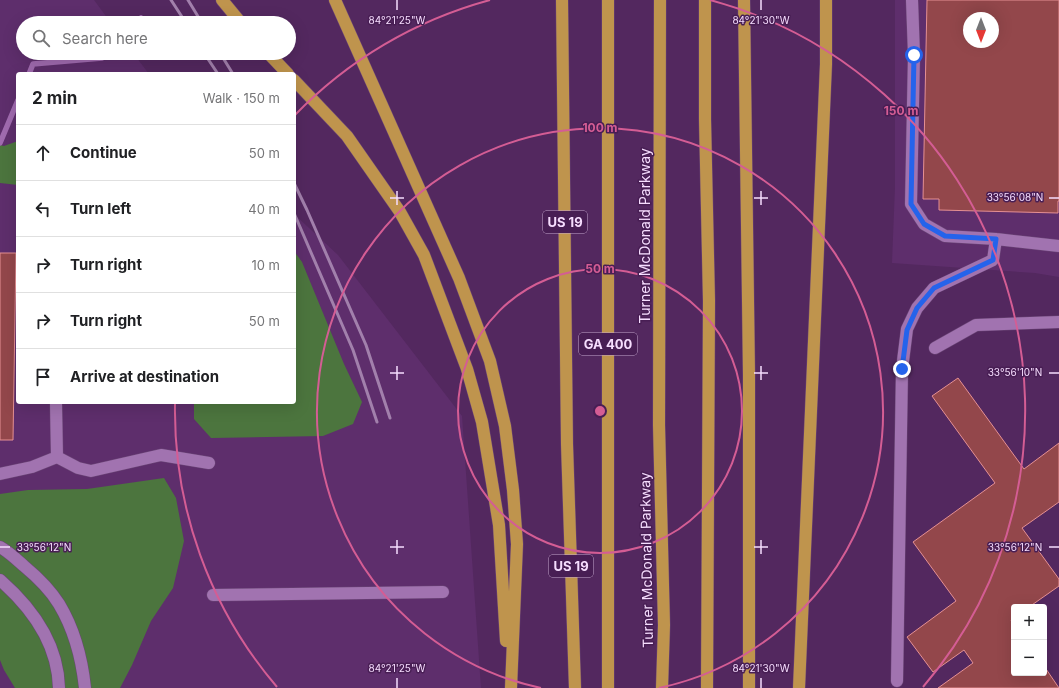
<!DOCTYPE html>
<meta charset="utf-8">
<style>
:root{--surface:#fff;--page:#f6f6f6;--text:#202124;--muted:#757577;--line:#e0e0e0}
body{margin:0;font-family:Inter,sans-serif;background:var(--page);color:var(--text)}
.controls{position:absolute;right:12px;bottom:12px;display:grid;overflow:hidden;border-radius:4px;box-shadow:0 4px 16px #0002}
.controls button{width:36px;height:36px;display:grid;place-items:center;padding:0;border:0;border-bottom:1px solid var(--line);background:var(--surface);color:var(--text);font:20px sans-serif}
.compass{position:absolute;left:963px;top:12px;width:36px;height:36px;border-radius:50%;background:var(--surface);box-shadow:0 4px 16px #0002;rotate:180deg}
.stop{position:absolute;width:12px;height:12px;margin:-9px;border:3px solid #2563eb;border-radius:50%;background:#fff}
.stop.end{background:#2563eb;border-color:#fff;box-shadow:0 1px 4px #0008}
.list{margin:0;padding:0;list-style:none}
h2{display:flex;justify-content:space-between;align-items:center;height:52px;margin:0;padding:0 16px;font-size:17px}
h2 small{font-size:13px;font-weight:400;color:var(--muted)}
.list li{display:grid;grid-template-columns:26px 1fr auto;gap:12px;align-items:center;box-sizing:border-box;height:56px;padding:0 16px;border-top:1px solid var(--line)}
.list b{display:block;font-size:15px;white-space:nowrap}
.list em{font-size:13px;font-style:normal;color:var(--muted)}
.icon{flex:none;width:22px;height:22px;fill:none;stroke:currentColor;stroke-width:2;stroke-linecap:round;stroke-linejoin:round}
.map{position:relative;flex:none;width:1059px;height:688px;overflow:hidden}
.search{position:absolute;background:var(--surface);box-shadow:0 4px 16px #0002;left:16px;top:16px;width:280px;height:44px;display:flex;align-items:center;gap:10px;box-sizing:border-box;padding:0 14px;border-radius:22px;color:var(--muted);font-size:15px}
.panel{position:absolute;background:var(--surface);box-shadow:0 4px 16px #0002;left:16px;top:72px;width:280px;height:332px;border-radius:4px}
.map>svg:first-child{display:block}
.built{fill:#5e2e6c;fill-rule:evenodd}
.green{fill:#4c753e}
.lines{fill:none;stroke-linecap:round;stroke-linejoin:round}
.stream{stroke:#a06baf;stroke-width:5.5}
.building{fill:#93474b;stroke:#e59093;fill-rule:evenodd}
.minor-casing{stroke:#6c4777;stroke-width:13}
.highway-casing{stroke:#6c4777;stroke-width:13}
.minor{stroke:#a173b0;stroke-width:12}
.highway{stroke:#bf944d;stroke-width:12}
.rail{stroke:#a280ac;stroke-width:3}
.route{stroke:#2563eb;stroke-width:5}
.ticks{fill:none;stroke:#f6ddfe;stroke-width:1.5}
.ring{fill:none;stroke:#d45d94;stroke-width:2}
.labels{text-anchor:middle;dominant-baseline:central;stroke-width:3;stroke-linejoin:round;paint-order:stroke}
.shield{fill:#481e54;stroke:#c2a4cb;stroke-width:1}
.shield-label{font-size:13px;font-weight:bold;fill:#f6ddfe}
.street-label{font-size:14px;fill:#f6ddfe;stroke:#481e54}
.ticks-label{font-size:10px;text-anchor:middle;fill:#f6ddfe;stroke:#481e54;stroke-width:3;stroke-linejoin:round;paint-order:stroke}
.centre{fill:#d45d94;stroke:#481e54;stroke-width:2}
.ring-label{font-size:12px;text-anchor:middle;font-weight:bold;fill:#d45d94;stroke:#481e54;stroke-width:3;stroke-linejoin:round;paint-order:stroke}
</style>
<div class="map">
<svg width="1059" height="688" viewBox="0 0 1059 688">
<rect width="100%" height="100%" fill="#53285f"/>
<!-- built -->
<path class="built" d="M 0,0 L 94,0 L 111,23 L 23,23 L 23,53 L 133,53 L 149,74 L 18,74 L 18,402 L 294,402 L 294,214 L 338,255 L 462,416 L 481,688 L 0,688 Z
M 895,0 L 1059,0 L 1059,277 L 1035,273 L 892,263 L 895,187 ZM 969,18 L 993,18 L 993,42 L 969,42 Z"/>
<!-- green -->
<path class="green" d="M 18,141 L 18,185 L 0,183 L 0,145 L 4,146 Z
M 294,251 L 302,262 L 344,364 L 362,402 L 353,424 L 323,436 L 211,438 L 194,419 L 194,402 L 294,402 Z
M 164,478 L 176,498 L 184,541 L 173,588 L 151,621 L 132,665 L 120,688 L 15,688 L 4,670 L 0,660 L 0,494 L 28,490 L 87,489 Z"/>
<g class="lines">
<!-- stream -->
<path class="stream" d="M 136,23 L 141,18
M 29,74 L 33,64 L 102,58 L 107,53
M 0,143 L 18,100"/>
</g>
<!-- building -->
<path class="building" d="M 927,0 L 1059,0 L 1059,201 L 1058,201 L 1058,213 L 939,210 L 939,199 L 923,199 ZM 969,18 L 993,18 L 993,42 L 969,42 Z
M 0,253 L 16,253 L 13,440 L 0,440 Z
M 958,378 L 1024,469 L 1059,443 L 1059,502 L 1022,528 L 1059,579 L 1059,586 L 1029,607 L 1014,607 L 1014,618 L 1011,620 L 1014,625 L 1014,673 L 1044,673 L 1044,666 L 1059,688 L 938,688 L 973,663 L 964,650 L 933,672 L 907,637 L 956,601 L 913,542 L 995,483 L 932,396 Z"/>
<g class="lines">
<defs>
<path id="minor" d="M 912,0 L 914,55 L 911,204 L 924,224 L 945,236 L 996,239 L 1059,246
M 935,348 L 976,325 L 1059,322
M 56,403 L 57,457
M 0,474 L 32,467 L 57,457 L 78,468 L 91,471 L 161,455 L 209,463
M 0,547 C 9,552 16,559 24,566 C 36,576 51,591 59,604 C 74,629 82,659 85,688
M 0,580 C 32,608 58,644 59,688
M 213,595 L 443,592
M 897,681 L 902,369 L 907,329 L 917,308 L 934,288 L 993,260 L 996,239"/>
<path id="highway" d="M 222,0 L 241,23
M 335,0 L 459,278 L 490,361 L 505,426 L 513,490 L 517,544 L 511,688
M 562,0 L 567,444 L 575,688
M 660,0 L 659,425 L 664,625 L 662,688
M 705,0 L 705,119 L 709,301 L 707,688
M 744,0 L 749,375 L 749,688
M 268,53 L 288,74
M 294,80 L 347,136 L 400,212 L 424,255 L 467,369 L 482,422 L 499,525 L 506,641
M 608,688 L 608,0
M 799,688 L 826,64 L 826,0"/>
</defs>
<!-- minor casing -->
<use href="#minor" class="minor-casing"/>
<!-- highway casing -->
<use href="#highway" class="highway-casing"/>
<!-- minor -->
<use href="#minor" class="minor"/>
<!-- highway -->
<use href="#highway" class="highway"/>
<!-- rail -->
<path class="rail" d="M 171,0 L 186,23
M 188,0 L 202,23
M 204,53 L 218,74
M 220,53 L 233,74
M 294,183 L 307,210 L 366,345 L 390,418
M 294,213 L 353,350 L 377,422"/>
</g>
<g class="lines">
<!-- route -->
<path class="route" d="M 902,369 L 907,330 L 917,308 L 934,288 L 993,260 L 996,239 L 945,236 L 924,224 L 911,204 L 914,55"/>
</g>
<!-- ticks -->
<path class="ticks" d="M 397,0 L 397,10M 761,0 L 761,10M 397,191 L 397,205M 761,191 L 761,205M 390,198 L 404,198M 754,198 L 768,198M 1049,198 L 1059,198M 397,366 L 397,380M 761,366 L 761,380M 390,373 L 404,373M 754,373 L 768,373M 1049,373 L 1059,373M 397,540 L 397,554M 761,540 L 761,554M 0,547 L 10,547M 390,547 L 404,547M 754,547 L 768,547M 1049,547 L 1059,547M 397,678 L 397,688M 761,678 L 761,688"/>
<!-- distance rings -->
<g class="ring">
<circle cx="600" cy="411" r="142"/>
<path d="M541 688A283 283 0 1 1 659 688"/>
<path d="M277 687A425 425 0 0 1 175 404M294 116A425 425 0 0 1 490 0M710 0A425 425 0 0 1 923 687"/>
</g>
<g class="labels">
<!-- shield labels -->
<g class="shield">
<rect x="543" y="211" width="44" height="22" rx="3"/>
<rect x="579" y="333" width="58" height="22" rx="3"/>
<rect x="549" y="555" width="44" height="22" rx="3"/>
</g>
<g class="shield-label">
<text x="565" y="222">US 19</text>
<text x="608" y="344">GA 400</text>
<text x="571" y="566">US 19</text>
</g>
<!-- street labels -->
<g class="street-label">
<text transform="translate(644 236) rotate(-90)">Turner McDonald Parkway</text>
<text transform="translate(646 560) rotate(-91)">Turner McDonald Parkway</text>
</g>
</g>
<g class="ticks-label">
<text x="397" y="24">84°21'25"W</text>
<text x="761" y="24">84°21'30"W</text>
<text x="1015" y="201">33°56'08"N</text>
<text x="1015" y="376">33°56'10"N</text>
<text x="1015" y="551">33°56'12"N</text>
<text x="44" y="551">33°56'12"N</text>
<text x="397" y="672">84°21'25"W</text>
<text x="761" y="672">84°21'30"W</text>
</g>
<circle cx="600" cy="411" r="6" class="centre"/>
<g class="ring-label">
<text x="901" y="115">150 m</text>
<text x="600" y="132">100 m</text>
<text x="600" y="273">50 m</text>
</g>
</svg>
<div class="controls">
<button>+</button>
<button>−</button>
</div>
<svg class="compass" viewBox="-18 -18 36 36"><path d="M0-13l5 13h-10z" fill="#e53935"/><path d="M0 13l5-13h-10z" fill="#757577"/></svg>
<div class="stop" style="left:914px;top:55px"></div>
<div class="stop end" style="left:902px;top:369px"></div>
<div class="search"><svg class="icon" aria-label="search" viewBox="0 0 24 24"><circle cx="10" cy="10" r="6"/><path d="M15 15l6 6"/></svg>Search here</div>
<section class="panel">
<h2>2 min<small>Walk · 150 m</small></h2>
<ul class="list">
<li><svg class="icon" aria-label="ahead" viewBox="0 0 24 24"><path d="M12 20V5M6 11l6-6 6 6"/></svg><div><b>Continue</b></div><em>50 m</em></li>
<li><svg class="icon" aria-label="left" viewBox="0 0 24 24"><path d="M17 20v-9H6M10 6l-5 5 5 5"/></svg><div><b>Turn left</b></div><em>40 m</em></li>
<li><svg class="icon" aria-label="right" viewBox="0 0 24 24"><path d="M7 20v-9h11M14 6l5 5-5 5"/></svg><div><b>Turn right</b></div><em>10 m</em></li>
<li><svg class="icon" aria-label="right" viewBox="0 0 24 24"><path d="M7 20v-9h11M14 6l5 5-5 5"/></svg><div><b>Turn right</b></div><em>50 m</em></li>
<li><svg class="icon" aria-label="arrive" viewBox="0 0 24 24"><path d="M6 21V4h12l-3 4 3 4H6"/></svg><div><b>Arrive at destination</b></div></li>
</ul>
</section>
</div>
